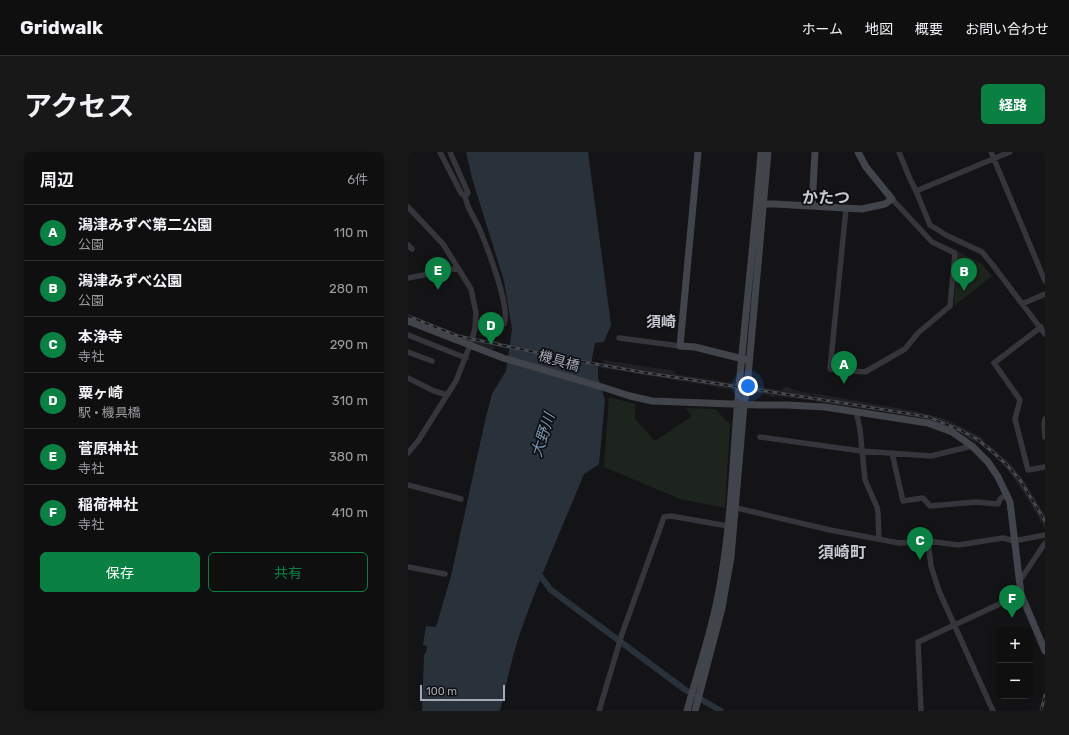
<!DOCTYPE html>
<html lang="ja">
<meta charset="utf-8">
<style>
:root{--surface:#0f0f10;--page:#181819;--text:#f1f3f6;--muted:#9b9c9f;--line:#2f2f30;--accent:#0b8043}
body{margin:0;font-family:Rubik,"Noto Sans JP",sans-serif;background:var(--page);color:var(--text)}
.controls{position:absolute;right:12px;bottom:12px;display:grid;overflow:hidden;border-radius:6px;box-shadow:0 2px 10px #0003}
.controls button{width:36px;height:36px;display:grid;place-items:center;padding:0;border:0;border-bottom:1px solid var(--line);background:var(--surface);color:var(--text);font:20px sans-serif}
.scale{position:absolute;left:12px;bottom:10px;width:85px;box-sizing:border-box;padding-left:4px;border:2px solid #a4a9b7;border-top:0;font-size:11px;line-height:14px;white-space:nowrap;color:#a4a9b7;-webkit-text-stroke:3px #0f0f11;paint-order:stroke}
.you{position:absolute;left:340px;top:234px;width:14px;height:14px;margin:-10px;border:3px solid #fff;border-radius:50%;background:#1a73e8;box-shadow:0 0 0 6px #1a73e833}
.badge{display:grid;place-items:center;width:26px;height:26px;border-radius:50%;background:var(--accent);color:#fff;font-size:13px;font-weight:700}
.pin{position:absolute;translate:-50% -33px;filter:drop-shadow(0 1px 2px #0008)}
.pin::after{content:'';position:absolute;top:21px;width:14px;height:12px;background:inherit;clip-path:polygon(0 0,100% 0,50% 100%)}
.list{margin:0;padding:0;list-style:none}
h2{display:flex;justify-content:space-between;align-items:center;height:52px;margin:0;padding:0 16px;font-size:17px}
h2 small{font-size:13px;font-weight:400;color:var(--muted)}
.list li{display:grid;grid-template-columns:26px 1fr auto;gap:12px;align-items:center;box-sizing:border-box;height:56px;padding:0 16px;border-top:1px solid var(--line)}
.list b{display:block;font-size:15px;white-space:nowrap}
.list p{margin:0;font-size:13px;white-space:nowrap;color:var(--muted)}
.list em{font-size:13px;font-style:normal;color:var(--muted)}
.actions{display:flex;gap:8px;padding:12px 16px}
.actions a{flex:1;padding:9px 0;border:1px solid var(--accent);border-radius:6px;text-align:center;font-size:14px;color:var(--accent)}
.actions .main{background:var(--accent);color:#fff}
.map{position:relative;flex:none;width:637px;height:559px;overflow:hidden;border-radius:6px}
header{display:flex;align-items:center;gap:24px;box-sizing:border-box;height:56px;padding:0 20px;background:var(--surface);border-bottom:1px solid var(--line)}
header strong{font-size:19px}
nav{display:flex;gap:22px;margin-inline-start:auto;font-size:14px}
.intro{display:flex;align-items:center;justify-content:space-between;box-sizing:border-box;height:96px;padding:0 24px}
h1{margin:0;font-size:28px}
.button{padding:10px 18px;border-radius:6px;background:var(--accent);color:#fff;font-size:14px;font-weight:700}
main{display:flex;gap:24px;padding:0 24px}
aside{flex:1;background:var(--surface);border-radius:6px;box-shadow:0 2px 10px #0003}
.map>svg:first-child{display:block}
.built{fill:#202023}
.green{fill:#1c241d}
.water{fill:#29323b}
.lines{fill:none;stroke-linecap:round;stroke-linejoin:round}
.canal{stroke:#29323b;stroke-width:6}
.street{stroke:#35353b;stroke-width:5.5}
.secondary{stroke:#42444b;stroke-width:7}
.rail-casing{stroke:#474950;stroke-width:3}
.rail{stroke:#0f0f11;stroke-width:1.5;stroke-dasharray:4.5;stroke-linecap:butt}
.labels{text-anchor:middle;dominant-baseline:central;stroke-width:3.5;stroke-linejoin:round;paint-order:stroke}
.street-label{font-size:14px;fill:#a4a9b7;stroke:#0f0f11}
.neighbourhood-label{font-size:15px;font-weight:bold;fill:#c6c9d3;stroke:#0f0f11}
.water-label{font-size:15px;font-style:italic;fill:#7896b5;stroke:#0f0f11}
.quarter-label{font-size:16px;font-weight:bold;fill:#c6c9d3;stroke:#0f0f11}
</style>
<header>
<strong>Gridwalk</strong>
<nav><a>ホーム</a><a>地図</a><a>概要</a><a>お問い合わせ</a></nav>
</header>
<div class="intro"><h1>アクセス</h1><a class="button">経路</a></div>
<main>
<aside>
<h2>周辺<small>6件</small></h2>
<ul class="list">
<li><span class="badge">A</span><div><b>潟津みずべ第二公園</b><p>公園</p></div><em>110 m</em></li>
<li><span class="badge">B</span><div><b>潟津みずべ公園</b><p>公園</p></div><em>280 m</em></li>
<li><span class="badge">C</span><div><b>本浄寺</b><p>寺社</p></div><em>290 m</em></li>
<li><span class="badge">D</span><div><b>粟ヶ崎</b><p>駅 · 機具橋</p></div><em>310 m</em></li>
<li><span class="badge">E</span><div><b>菅原神社</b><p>寺社</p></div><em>380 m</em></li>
<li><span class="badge">F</span><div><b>稲荷神社</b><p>寺社</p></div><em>410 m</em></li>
</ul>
<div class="actions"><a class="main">保存</a><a>共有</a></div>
</aside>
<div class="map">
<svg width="637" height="559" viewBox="0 0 637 559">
<rect width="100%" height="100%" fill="#141416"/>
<!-- built -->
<path class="built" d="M 0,163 L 50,182 L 67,187 L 92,189 L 92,193 L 100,194 L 100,197 L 86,194 L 85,199 L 67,192 L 66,190 L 50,186 L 0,166 Z
M 101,195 L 195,213 L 196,208 L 267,219 L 267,222 L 326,231 L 374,238 L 378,234 L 390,239 L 402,241 L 407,249 L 368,244 L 365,245 L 343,239 L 309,236 L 309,235 L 194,216 L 194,214 Z
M 404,241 L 501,258 L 531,265 L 542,269 L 575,286 L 579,297 L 569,289 L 568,291 L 548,278 L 519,266 L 409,250 Z
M 579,291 L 602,311 L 617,330 L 637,363 L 637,377 L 616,341 L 597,315 L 584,302 Z"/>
<!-- green -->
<path class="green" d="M 550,100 L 573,111 L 584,124 L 546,154 Z
M 201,245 L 227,252 L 227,267 L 247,289 L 284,264 L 277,256 L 307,257 L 322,272 L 317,356 L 272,347 L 196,315 Z"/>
<!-- water -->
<path class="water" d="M 58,0 L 180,0 L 203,173 L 196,190 L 187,191 L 183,212 L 190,214 L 190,225 L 197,248 L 191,312 L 176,322 C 156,371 134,420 116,470 C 105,499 99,529 92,559 L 14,559 L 16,503 L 17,501 L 18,501 L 19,494 L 15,493 L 18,474 L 28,475 L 43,424 L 77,269 L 84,242 L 98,219 L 104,177 L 96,129 L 64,26 Z"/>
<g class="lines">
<!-- canal -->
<path class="canal" d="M 133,425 L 143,438 L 276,537 L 313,559"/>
<!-- street -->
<path class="street" d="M 32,0 L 53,41 L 57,44
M 42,0 L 60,41 L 57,44 C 59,57 67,66 72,78 C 79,95 103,156 96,172 L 68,172
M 491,0 L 502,27 L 508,39 L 522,73 L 538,83 L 574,100 L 584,112 L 637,182
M 583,0 L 637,129
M 508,39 L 602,0
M 0,55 L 35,92 L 50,116 L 63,137 L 68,161 L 67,176 L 64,188 L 48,229 L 10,289 L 0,301
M 438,57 L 422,217 L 457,220 L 497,197 L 510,181 L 542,154 L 547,101 L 524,90 L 484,47
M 0,93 L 4,97
M 0,126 L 50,116
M 614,152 L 637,142
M 633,175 L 586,211 L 612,248 L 607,267 L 620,318 L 637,315
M 0,183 L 58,206
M 211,186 L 272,194
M 0,200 L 24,209
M 0,226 L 26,239 L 39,243
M 448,259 L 452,277 L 457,328 L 469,355 L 470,361 L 471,387
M 637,267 L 636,272 L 637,285
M 352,285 L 453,299 L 523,304 L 564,294
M 484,301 L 495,349 L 515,346 L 522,354 L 568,350 L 590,352 L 592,347 L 599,342
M 0,333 L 53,347
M 325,354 L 333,357 L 422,378 L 491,391 L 520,389 L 550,393 L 595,386 L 606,389 L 637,383
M 520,389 L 523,414 L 531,439 L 585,559
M 0,415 L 37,422
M 611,430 L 637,391
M 191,559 L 214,482 L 256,365 L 263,364 L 320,374
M 513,559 L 510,490 L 613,442"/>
<!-- secondary -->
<path class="secondary" d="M 290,0 L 272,194 L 287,195 L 339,208
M 351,51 L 454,57 L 477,52 L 484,47 L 458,15 L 450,0
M 404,54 L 407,0
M 0,169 L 95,206 L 194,235 L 222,244 L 244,249 L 351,253 L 379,253 L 417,255 L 520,271 L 544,280 L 564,294 L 580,310 L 590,325 L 602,350 L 613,442 L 637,499
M 279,559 C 291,515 306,472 313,427 C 324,364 325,299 331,235 C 338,156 347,78 353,0
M 287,559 L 314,456 L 323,405 L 336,253 L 339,236 L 360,0"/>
<defs>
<path id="rail" d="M 0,164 L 50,184 L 165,208 L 239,221 L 442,252 L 520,265 L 552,278 L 569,287 L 587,302 L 599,313 L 612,328 L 637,369
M 633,559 L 637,543"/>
</defs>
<!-- rail casing -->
<use href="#rail" class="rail-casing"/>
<!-- rail -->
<use href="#rail" class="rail"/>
</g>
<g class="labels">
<!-- street labels -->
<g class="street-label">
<text transform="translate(151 209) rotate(16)">機具橋</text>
</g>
<!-- neighbourhood labels -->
<g class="neighbourhood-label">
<text x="253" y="170">須崎</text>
</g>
<!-- water labels -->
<g class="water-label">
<text transform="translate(135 283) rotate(-72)">大野川</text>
</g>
<!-- quarter labels -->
<g class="quarter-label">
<text x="418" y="45">かたつ</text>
<text x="434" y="400">須崎町</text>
</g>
</g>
</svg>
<div class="controls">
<button>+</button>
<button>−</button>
</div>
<div class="scale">100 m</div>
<div class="you"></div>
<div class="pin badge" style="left:436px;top:232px">A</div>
<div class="pin badge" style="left:556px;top:139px">B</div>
<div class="pin badge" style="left:512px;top:408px">C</div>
<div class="pin badge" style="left:83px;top:193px">D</div>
<div class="pin badge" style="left:30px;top:138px">E</div>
<div class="pin badge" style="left:604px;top:466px">F</div>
</div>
</main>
